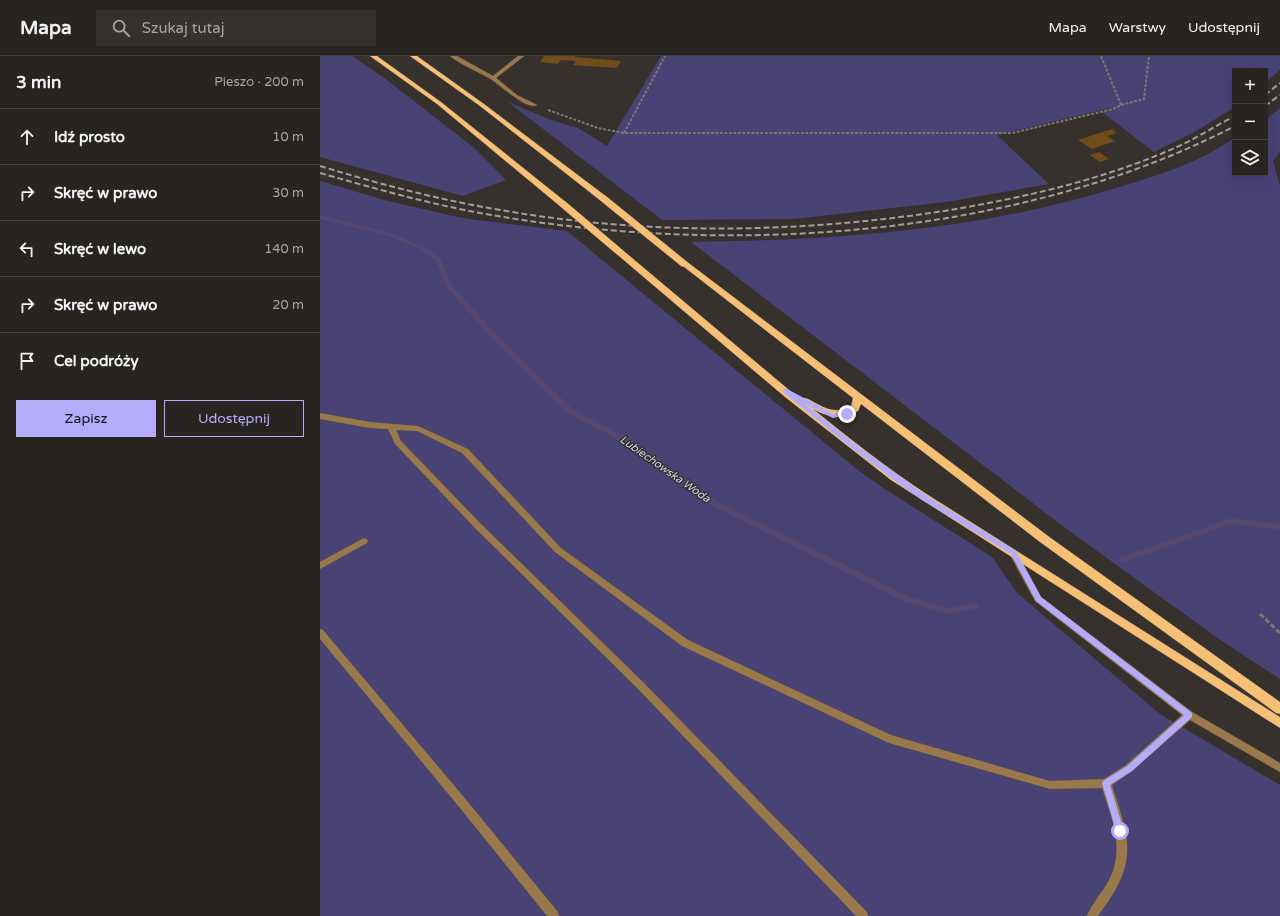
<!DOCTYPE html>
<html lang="pl">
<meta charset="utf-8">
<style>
:root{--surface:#282521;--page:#34312e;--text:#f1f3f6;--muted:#a5a5a5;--line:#44423f;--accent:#b4acf9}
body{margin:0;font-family:"Varela Round",sans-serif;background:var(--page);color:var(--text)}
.controls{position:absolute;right:12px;top:12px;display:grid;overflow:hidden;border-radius:0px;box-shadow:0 4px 16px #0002}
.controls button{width:36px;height:36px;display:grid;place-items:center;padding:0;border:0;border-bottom:1px solid var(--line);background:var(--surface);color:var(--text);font:20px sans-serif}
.stop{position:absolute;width:12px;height:12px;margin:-9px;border:3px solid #b4acf9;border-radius:50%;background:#fff}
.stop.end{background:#b4acf9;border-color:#fff;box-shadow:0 1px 4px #0008}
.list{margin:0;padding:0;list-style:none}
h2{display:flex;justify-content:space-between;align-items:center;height:52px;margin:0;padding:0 16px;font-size:17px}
h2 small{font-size:13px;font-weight:400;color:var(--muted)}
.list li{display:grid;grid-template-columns:26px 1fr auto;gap:12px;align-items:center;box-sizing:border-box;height:56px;padding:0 16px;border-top:1px solid var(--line)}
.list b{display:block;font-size:15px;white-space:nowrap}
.list em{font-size:13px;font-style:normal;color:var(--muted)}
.actions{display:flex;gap:8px;padding:12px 16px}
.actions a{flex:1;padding:9px 0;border:1px solid var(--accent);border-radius:0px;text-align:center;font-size:14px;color:var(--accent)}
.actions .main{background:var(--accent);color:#111}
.icon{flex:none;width:22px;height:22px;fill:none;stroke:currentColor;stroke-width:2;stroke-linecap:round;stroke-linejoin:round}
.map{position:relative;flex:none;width:960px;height:860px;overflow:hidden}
header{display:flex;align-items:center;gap:24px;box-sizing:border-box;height:56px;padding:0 20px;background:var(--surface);border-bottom:1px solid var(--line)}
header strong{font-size:19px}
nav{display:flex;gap:22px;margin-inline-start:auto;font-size:14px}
.search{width:280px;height:36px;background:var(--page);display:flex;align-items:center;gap:10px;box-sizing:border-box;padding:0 14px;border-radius:0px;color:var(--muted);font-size:15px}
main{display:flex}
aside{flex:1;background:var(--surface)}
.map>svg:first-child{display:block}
.green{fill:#494275}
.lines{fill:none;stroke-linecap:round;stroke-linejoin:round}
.stream{fill:#55476f;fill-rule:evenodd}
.building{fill:#714e19}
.service-casing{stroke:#524d48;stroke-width:1}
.minor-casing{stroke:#524d48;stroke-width:1}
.primary-casing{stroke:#524d48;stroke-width:1}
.path-far1{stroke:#7b7773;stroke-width:2;stroke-dasharray:3 1.5;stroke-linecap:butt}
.path{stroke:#7b7773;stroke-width:3;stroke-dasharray:5 2.5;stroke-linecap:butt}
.service{fill:#99784c;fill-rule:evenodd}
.minor{fill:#99784c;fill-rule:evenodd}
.primary{fill:#f6bf76;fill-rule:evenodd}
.rail{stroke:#a39f9b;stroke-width:2;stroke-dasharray:6 3;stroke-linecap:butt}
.primary-bridge-casing{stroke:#524d48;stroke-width:8;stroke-linecap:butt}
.primary-bridge{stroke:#f6bf76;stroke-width:7}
.route{fill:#b4acf9}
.labels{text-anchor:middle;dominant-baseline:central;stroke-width:3;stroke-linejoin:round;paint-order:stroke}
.water-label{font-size:11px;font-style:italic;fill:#d2d0f6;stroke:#36312c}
</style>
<header>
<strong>Mapa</strong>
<div class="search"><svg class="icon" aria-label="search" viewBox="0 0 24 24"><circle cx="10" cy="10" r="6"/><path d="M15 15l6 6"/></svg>Szukaj tutaj</div>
<nav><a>Mapa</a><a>Warstwy</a><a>Udostępnij</a></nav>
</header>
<main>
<aside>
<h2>3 min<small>Pieszo · 200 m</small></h2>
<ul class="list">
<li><svg class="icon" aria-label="ahead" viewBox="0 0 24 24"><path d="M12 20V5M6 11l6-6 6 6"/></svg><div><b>Idź prosto</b></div><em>10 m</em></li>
<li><svg class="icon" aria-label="right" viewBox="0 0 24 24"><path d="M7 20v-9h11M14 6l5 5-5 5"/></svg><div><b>Skręć w prawo</b></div><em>30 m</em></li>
<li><svg class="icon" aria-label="left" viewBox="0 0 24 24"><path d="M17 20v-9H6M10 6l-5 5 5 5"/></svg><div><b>Skręć w lewo</b></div><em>140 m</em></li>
<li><svg class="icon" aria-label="right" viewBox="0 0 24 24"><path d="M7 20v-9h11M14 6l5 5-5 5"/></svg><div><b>Skręć w prawo</b></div><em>20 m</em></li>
<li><svg class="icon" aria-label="arrive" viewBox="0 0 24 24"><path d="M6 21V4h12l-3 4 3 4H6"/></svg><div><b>Cel podróży</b></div></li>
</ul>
<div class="actions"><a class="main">Zapisz</a><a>Udostępnij</a></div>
</aside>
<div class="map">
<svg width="960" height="860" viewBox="0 0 960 860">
<rect width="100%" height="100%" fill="#36312c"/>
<!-- green -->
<path class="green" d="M 0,0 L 32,0 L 67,24 L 153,91 L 186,124 L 143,140 L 0,101 Z
M 341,0 L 960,0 L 960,14 L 945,27 L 945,15 L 915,15 L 915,51 L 873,77 L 834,96 L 782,56 L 797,52 L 791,52 L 677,79 L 729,128 L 626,146 L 473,163 L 342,164 L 188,46 L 231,64 L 258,72 L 287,90 Z
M 960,52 L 960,96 L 953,105 L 960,130 L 960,623 L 896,581 L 744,471 L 371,186 C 515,184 658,175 796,132 C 823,124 852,115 878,103 C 891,97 903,89 915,82 L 915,117 L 945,117 L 945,64 Z
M 0,125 L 68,145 L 142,162 L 247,175 L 534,411 L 563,432 L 672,501 L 697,537 L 840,658 L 960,729 L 960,860 L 0,860 Z"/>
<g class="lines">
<!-- stream -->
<path class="stream" d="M 0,159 L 74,178 L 104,191 L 121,203 L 133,231 L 175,277 L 254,354 L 312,384 L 398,446 L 590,541 L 629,552 L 655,547 L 658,548 L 659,550 L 658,552 L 629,558 L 585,546 L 392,450 L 306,388 L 248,358 L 171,281 L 128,233 L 116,205 L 100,193 L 70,180 L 0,163 Z
M 911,462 L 960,468 L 960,474 L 911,468 L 805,506 L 799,506 L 798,504 L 799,502 Z"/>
</g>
<!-- building -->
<path class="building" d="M 224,0 L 256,0 L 255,1 L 301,5 L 297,12 L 253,9 L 256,5 L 241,4 L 238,8 L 220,6 Z
M 792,73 L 797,77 L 787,80 L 795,85 L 772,93 L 758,84 Z
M 779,96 L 789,103 L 780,106 L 770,99 Z"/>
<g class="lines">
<defs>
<path id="service" d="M 0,357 L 50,366 L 98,370 L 148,393 L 241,492 L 368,584 L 571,679 L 730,725 L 784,723 L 806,709 L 862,659 L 715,545 L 689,497 L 690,495 L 696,495 L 721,541 L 872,656 L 960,707 L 960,716 L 870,664 L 812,715 L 792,729 C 798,750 809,775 807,798 C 806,821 791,842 778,860 L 767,860 C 772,847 783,836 789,824 C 805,793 792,762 782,732 L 730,733 L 569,687 L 362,590 L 235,496 L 142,397 L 97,375 L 76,374 L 81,385 L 161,468 L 324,627 L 547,856 L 548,860 L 536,860 L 318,633 L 155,472 L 75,388 L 68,373 L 50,372 L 0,363 Z
M 44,482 L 47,483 L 48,485 L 47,487 L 0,513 L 0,506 Z
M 0,573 L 3,574 L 148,746 L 238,856 L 239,860 L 227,860 L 140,752 L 0,583 Z"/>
<path id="minor" d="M 130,0 L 137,0 L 173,20 L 198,0 L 204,0 L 176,22 L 197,39 L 217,49 C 207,55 178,27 169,22 C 157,15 141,9 130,0 Z"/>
<path id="primary" d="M 50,0 L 57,0 L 121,46 L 247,147 L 247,151 L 241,151 L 117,48 Z
M 90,0 L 97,0 L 164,48 L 287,141 L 287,145 L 281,145 L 160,50 Z
M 293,191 L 299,191 L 481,344 L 485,342 L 488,343 C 503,351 514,359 531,351 L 533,342 L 359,207 L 363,205 L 366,205 L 728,480 L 960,646 L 960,658 L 956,657 L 720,486 L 541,348 L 538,355 C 522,363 509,362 493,353 C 530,383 568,413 608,439 L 960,661 L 960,672 L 571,424 L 465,341 L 293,195 Z"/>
</defs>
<!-- service casing -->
<use href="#service" class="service-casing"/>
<!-- minor casing -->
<use href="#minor" class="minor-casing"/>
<!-- primary casing -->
<use href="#primary" class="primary-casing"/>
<!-- path-far1 -->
<path class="path-far1" d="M 801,49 L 824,43 L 829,0
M 228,54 L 278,72 L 304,77 L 692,77 L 793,53 L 801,49 L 781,0
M 304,77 L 345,0"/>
<!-- path -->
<path class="path" d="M 940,558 L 960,577"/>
<!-- service -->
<use href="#service" class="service"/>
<!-- minor -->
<use href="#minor" class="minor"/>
<!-- primary -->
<use href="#primary" class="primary"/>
<!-- rail -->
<path class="rail" d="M 945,39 L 960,27
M 945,50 L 960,39
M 0,110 C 56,127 112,142 169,152 C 321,180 478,178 630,154 C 707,141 785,123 857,91 C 877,82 895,70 915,60
M 0,117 C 53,132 106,147 160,157 C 402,201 694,184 915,70"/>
<defs>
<path id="primary-bridge" d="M 284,143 L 363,207
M 244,149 L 296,193"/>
</defs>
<!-- primary-bridge casing -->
<use href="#primary-bridge" class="primary-bridge-casing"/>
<!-- primary-bridge -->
<use href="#primary-bridge" class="primary-bridge"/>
</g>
<!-- route -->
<path class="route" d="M 463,333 L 467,333 L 514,358 L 529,356 L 529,359 L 513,362 L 485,348 L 539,391 L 607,440 L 696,495 L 721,541 L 872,657 L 872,661 L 812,715 L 790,729 L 804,775 L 803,778 L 800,779 L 796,775 L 782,727 L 783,725 L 807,710 L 864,659 L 716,545 L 691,498 L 602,444 L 574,424 L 534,394 L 463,336 Z"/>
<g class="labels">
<!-- water labels -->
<g class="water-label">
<text transform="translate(345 413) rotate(35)">Lubiechowska Woda</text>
</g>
</g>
</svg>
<div class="controls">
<button>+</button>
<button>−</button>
<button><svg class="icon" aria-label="layers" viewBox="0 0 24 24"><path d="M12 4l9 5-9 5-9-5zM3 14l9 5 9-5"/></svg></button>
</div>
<div class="stop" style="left:800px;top:775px"></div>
<div class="stop end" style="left:527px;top:358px"></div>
</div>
</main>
